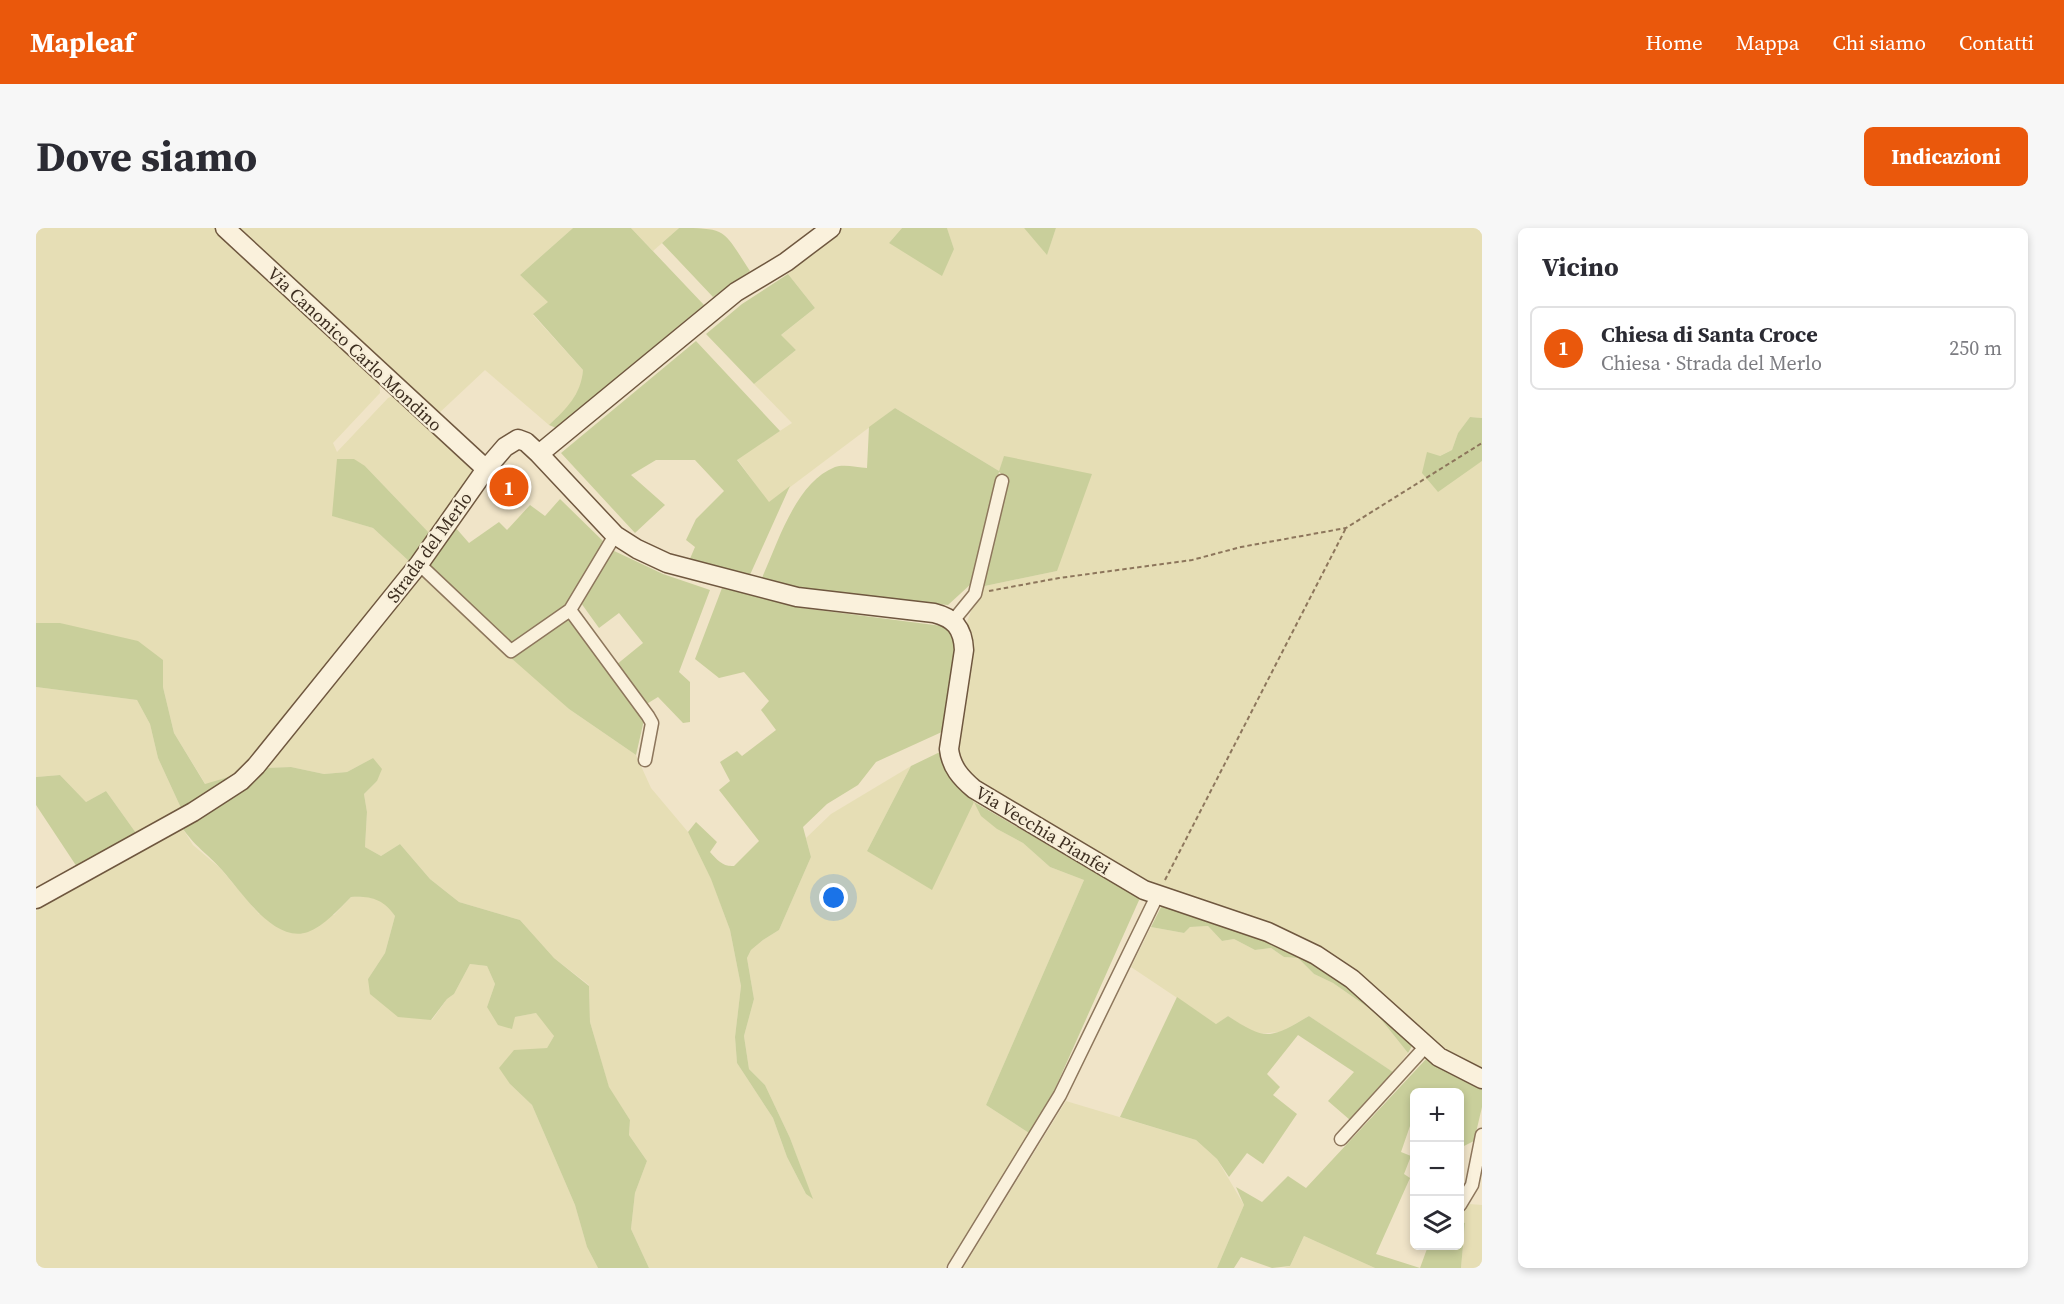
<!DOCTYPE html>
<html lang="it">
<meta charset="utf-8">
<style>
:root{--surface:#fff;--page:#f7f7f7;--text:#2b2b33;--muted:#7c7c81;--line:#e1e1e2;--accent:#ea580c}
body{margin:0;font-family:"Source Serif 4",serif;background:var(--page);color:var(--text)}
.controls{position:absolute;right:18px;bottom:18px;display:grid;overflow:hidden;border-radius:9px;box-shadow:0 3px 9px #0003}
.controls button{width:54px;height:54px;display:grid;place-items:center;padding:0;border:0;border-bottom:2px solid var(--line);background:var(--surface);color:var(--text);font:30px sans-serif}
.you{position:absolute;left:798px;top:670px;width:21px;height:21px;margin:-15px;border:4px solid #fff;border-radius:50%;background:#1a73e8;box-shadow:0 0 0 9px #1a73e833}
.badge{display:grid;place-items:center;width:39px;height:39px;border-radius:50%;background:var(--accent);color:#fff;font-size:20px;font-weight:700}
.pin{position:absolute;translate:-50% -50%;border:3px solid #fff;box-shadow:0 2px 6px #0006}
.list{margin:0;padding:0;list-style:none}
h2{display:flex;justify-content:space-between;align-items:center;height:78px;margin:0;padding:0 24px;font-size:26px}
h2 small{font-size:20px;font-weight:400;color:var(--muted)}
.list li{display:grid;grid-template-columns:39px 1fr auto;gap:18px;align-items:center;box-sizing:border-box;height:84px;margin:0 12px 12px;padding:0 12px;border:2px solid var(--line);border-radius:9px}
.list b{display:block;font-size:22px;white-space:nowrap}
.list p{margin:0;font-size:20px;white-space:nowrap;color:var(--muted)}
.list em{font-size:20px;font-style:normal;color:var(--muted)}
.icon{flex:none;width:33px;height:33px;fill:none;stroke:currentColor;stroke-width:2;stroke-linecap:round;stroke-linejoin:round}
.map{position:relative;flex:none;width:1446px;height:1040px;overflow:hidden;border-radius:9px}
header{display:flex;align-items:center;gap:36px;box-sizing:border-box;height:84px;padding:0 30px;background:var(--accent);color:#fff}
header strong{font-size:28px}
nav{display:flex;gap:33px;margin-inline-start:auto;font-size:21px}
.intro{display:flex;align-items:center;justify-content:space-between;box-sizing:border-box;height:144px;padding:0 36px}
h1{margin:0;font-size:42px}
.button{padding:15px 27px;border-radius:9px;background:var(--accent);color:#fff;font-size:21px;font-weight:700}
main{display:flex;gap:36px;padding:0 36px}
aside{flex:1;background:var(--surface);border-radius:9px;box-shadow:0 3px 9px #0003}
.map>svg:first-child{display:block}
.farmland{fill:#e6deb5}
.green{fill:#c9cf9b}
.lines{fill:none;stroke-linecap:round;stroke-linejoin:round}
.street-casing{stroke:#8d765c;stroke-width:15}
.secondary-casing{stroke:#6f573f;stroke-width:21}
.path{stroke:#8d765c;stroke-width:2;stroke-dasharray:4.5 3;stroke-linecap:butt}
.street{stroke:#faf1dc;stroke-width:12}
.secondary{stroke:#faf1dc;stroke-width:18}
.labels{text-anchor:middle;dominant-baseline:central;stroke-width:4.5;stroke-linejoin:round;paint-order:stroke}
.street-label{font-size:18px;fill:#3d2e20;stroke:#f7eed8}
</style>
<header>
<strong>Mapleaf</strong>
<nav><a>Home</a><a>Mappa</a><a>Chi siamo</a><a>Contatti</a></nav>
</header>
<div class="intro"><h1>Dove siamo</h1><a class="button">Indicazioni</a></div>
<main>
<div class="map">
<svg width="1446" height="1040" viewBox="0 0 1446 1040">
<rect width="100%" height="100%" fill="#f0e4c8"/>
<!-- farmland -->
<path class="farmland" d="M 0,0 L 180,0 L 343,152 L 344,165 L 297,215 L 301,224 L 352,170 L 357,168 L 362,169 L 440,244 L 396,308 L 329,238 L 297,288 L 337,300 L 375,335 L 206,545 L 170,557 L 138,505 L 127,459 L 126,432 L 24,395 L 0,395 Z
M 198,0 L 537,0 L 484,47 L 513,74 L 497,87 L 547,142 L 546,155 L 534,177 L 513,197 L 449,142 L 401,187 Z
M 595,0 L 643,0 L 617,23 Z
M 803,0 L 866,0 L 853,15 L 918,21 L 911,0 L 988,0 L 1011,26 L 1020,0 L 1446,0 L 1446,190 L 1434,189 L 1422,205 L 1416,222 L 1404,228 L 1431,242 L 1446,233 L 1446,847 L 1423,836 L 1347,770 L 1085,641 L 949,563 L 924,533 L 920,519 L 934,410 L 931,394 L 944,359 L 1021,343 L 968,229 L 963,243 L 859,180 L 733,275 L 701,231 L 756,195 L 718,156 L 760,122 L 744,108 L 779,80 L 752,46 Z
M 386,344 L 533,481 L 600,527 L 615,560 L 652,604 L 675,650 L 694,702 L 705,758 L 699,809 L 701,835 L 737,890 L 751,929 L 770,966 L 776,970 L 754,910 L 729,857 L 713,841 L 708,808 L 718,771 L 711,730 L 715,722 L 727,712 L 743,702 L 775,629 L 770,610 L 795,586 L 875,538 L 831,623 L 938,574 L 961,601 L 987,615 L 1014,639 L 1048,652 L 950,877 L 993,905 L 909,1040 L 613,1040 L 595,1001 L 599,965 L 611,933 L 593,907 L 594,892 L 573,860 L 554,794 L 553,757 L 518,730 L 484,692 L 423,674 L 394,651 L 364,616 L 345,628 L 329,619 L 331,584 L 328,566 L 341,553 L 337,530 L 311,544 L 288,546 L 255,539 L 228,540 Z
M 0,459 L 101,472 L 114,496 L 122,530 L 145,580 L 100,605 L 70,563 L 50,574 L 24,547 L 0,549 Z
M 145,598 L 157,617 L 184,640 L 223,686 L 298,687 L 315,669 L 335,668 L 351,676 L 359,688 L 349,725 L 332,751 L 396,792 L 411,771 L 418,766 L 434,736 L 451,738 L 459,756 L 451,779 L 479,789 L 500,785 L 511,796 L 518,808 L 511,820 L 496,822 L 474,856 L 496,877 L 539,977 L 551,1019 L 562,1040 L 0,1040 L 0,683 Z
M 1172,698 L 1186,713 L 1198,711 L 1219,722 L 1235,720 L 1248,729 L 1262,730 L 1278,746 L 1297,755 L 1340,785 L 1372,825 L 1357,844 L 1273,788 L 1245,804 L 1219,806 L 1192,788 L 1180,796 L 1095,739 L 1115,699 L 1148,705 L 1154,699 Z
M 1030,873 L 1160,912 L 1181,931 L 1208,977 L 1181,1040 L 927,1040 Z
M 1433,976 L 1446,977 L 1446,1040 L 1425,1040 L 1429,995 L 1424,993 L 1424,987 Z
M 1268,1008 L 1339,1040 L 1248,1040 L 1254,1038 Z"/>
<!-- green -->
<path class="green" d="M 537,0 L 595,0 L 668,77 L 520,200 L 513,197 C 530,181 545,167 547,142 L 497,86 L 512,74 L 484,47 Z
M 643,0 C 692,0 687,2 714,43 L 677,69 L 626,15 Z
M 866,0 L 911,0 L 918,21 L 906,48 L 853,15 Z
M 988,0 L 1020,0 L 1011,27 Z
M 752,46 L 779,80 L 745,107 L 760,122 L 718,156 L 670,106 L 706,76 Z
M 660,113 L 744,203 L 701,232 L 733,274 L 754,258 L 713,349 L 653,333 L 659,319 L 650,312 L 660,291 L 688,263 L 659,232 L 620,232 L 595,247 L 629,277 L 599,305 L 525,225 Z
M 859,180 L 963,243 L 968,228 L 1056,246 L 1021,343 L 944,359 L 971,250 L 963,244 L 936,355 L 912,377 L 764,363 L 725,352 C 742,315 759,255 799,239 C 807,236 821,239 831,240 L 833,199 Z
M 1434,189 L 1446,190 L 1446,233 L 1402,264 L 1386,245 L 1391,224 L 1404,228 L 1416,222 L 1422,205 Z
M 301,231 L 318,231 L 329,238 L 396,308 L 375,335 L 337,300 L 296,288 Z
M 524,271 L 568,314 L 530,379 L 476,418 L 392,339 L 419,299 L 433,315 L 463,294 L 471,302 L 494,277 L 509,288 Z
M 574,321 L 627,346 L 674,362 L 643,444 L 654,454 L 654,494 L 647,495 L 622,469 L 609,477 L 580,437 L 607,415 L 583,385 L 563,400 L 545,375 Z
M 686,360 L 766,380 L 906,398 L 914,403 L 920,418 L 908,503 L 840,534 L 822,557 L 791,576 L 767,599 L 775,629 L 743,702 L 727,712 L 715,722 L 711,730 L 718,771 L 708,808 L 713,841 L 729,857 L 754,910 L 777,971 L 770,966 L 751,929 L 737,890 L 701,835 L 699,809 L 705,758 L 694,702 L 675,651 L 652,604 L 660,594 L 681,614 L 674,624 C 681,632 687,639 698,638 L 723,613 L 683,562 L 694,553 L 684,534 L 701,523 L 706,528 L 740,502 L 725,482 L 733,473 L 708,444 L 683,450 L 659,431 Z
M 533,388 L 608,492 L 600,527 L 533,481 L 474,429 Z
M 0,395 L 24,395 L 102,413 L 127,432 L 127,459 L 138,505 L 169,556 L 206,545 L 162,573 L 145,580 L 122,530 L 114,496 L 101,472 L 0,459 Z
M 906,523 L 913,548 L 938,574 L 1104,670 L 1018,863 L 993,905 L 950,877 L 1048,652 L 1014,639 L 987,615 L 961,601 L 945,588 L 938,574 L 896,662 L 831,623 L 875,538 Z
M 337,530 L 346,541 L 341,553 L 328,566 L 331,584 L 329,619 L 345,628 L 364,616 L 394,651 L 423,674 L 484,692 L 518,730 L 553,758 L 554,794 L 573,859 L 594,892 L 593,907 L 611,933 L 599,965 L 595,1001 L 613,1040 L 562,1040 L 551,1019 L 539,977 L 496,877 L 474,856 L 463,840 L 478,822 L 511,820 L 518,808 L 500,785 L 479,789 L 476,801 L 462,797 L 451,779 L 459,756 L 451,738 L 434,736 L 418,766 L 411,771 L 395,792 L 362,789 L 334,766 L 332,751 L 349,725 L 359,688 C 347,671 335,668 315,669 C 303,681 288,698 272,704 C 238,716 205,663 186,642 C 170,624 159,619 145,598 L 228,540 L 255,539 L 288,546 L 311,544 Z
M 24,547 L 50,574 L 70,563 L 100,605 L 41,639 L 0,577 L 0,549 Z
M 1126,677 C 1227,705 1306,737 1376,818 L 1372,825 L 1340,785 L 1297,755 L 1278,746 L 1262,730 L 1248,729 L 1235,720 L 1219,722 L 1198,711 L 1186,713 L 1172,698 L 1154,699 L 1148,705 L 1115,699 Z
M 1141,769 L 1180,796 L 1192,788 C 1230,813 1234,811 1273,788 L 1357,844 L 1314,892 L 1292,873 L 1318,844 L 1262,807 L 1231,846 L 1244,859 L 1237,867 L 1261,886 L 1227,936 L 1211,925 L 1193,949 L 1181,931 L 1160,912 L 1084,889 Z
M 1391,830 L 1446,861 L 1446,879 L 1438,913 L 1424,920 L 1424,864 L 1378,864 L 1378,899 L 1374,898 L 1365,924 L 1375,928 L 1368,946 L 1374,950 L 1340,1026 L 1384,1040 L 1392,1018 L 1424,1018 L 1424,993 L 1429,995 L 1425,1040 L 1339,1040 L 1268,1008 L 1254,1038 L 1236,1040 L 1205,1029 L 1198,1040 L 1181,1040 L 1208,977 L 1200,959 L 1226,974 L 1252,948 L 1270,960 Z"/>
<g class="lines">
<defs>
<path id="street" d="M 579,307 L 534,382 L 612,488 L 616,495 L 609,532
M 383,336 L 475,423 L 534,382
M 917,393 L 939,366 L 966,253
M 1305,911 L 1390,818
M 1424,977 L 1436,957 L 1446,907
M 918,1040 L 1024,867 L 1121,668"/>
<path id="secondary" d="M 189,0 L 450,241
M 503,226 L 579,307 L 601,321 L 631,335 L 761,369 L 898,385 C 918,390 927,400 928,422 L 913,521 C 915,539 925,550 938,561 L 1108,662 L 1232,704 L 1280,727 L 1316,751 L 1403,829 L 1446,851
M 0,671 L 157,584 L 205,553 L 220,538 L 383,336 L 450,241 L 469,219 L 482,211 L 490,214 L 503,226 L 700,64 L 750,34 L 795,0"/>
</defs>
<!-- street casing -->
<use href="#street" class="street-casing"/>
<!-- secondary casing -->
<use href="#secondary" class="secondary-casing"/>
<!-- path -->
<path class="path" d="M 953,363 L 1023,350 L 1156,332 L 1205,319 L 1310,300 L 1446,215
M 1129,652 L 1310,300"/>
<!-- street -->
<use href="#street" class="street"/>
<!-- secondary -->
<use href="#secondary" class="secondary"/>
</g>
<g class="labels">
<!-- street labels -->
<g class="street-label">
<text transform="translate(319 121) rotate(43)">Via Canonico Carlo Mondino</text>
<text transform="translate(393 319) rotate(-54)">Strada del Merlo</text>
<text transform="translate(1007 602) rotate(31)">Via Vecchia Pianfei</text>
</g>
</g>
</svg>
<div class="controls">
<button>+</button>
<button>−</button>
<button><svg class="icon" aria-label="layers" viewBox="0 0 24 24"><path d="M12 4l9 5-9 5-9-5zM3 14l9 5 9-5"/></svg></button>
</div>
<div class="you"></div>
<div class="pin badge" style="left:473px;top:259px">1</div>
</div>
<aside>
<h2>Vicino<small></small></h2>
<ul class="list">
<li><span class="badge">1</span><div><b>Chiesa di Santa Croce</b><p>Chiesa · Strada del Merlo</p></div><em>250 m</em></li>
</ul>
</aside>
</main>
